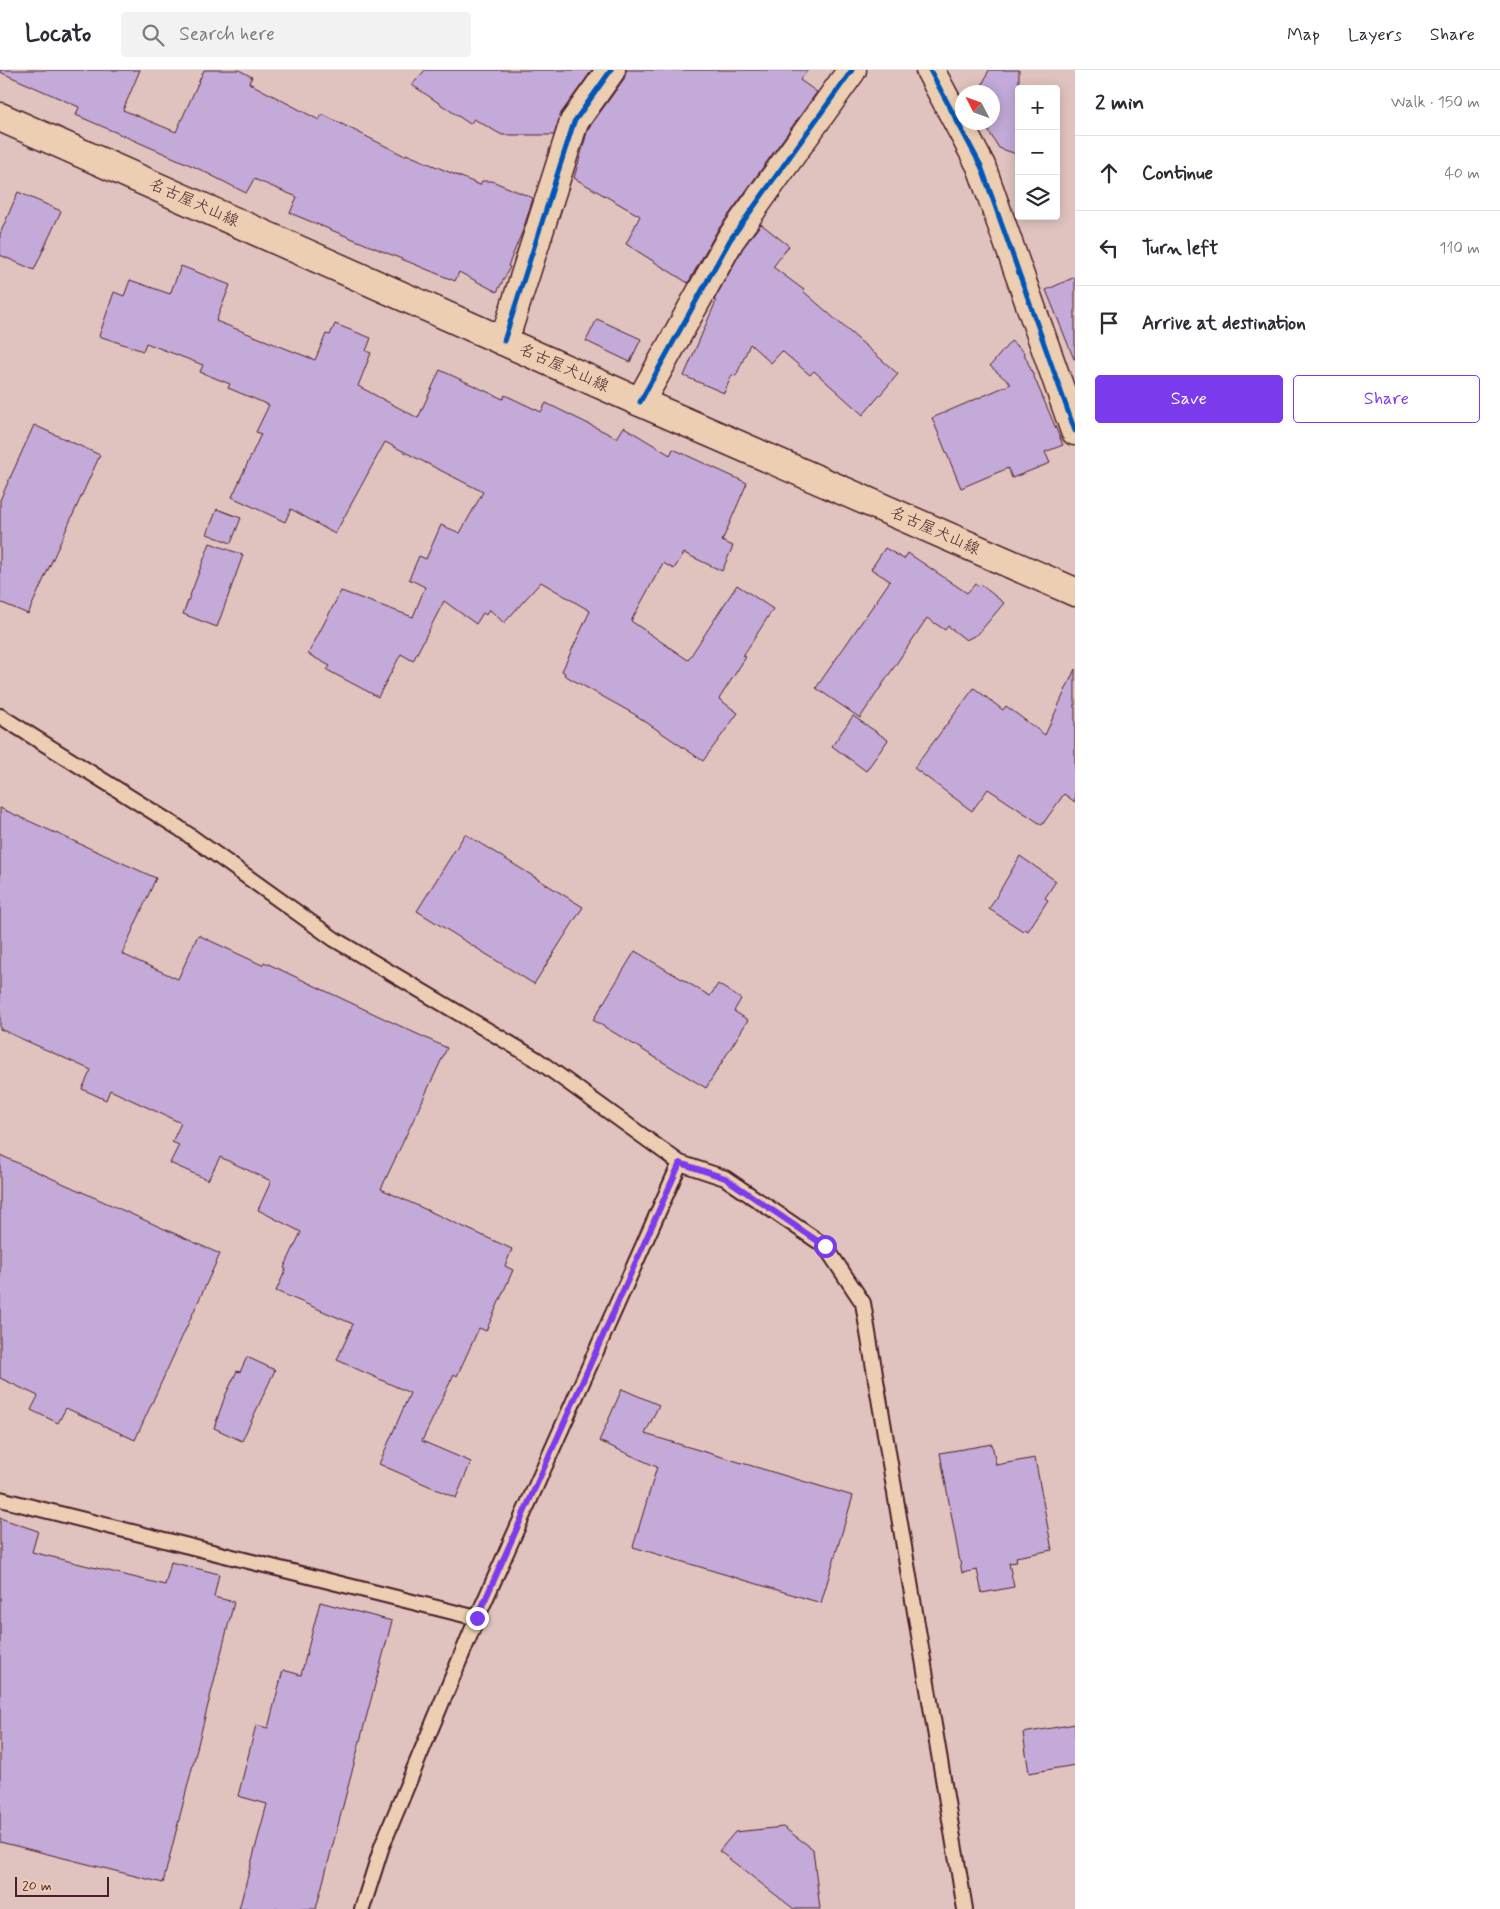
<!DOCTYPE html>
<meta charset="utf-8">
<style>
:root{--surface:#fff;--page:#f2f2f3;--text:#2b2b33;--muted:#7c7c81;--line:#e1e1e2;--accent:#7c3aed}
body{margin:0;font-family:Mynerve,"Klee One",sans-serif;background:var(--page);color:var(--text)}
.controls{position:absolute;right:15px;top:15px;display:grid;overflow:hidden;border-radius:5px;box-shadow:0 2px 12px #0003}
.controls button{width:45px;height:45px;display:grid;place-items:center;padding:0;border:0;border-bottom:1px solid var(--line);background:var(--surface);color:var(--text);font:25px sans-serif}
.compass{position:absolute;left:955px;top:15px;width:45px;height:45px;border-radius:50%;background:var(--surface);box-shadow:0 2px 12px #0003;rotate:312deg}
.scale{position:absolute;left:15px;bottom:12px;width:94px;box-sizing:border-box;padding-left:5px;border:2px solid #4a1f2b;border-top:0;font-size:14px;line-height:18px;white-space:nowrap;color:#4a1f2b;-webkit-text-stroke:4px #ecceb2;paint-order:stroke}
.stop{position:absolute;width:15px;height:15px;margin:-11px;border:4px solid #7c3aed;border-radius:50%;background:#fff}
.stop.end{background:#7c3aed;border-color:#fff;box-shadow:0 1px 5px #0008}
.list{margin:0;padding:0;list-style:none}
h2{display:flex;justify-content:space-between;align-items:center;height:65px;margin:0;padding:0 20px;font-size:21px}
h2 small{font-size:16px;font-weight:400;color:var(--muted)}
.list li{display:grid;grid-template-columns:32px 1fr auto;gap:15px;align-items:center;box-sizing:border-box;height:75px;padding:0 20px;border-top:1px solid var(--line)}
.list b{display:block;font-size:19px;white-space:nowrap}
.list em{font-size:16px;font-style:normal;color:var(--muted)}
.actions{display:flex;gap:10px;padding:15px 20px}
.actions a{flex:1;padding:11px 0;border:1px solid var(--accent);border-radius:5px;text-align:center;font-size:18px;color:var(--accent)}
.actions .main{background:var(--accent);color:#fff}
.icon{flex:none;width:28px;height:28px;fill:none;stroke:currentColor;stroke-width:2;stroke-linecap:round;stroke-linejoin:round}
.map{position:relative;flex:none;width:1075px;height:1839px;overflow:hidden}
header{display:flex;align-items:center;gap:30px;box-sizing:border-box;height:70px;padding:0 25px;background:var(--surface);border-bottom:1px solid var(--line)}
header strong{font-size:24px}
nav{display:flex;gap:28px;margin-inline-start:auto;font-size:18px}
.search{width:350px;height:45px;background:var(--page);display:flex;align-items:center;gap:12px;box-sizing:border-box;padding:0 18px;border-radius:5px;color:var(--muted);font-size:19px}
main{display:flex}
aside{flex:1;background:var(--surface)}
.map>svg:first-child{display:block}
.building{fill:#c3aad9;stroke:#4a1f2b}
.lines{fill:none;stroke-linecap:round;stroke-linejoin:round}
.lane-casing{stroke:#4a1f2b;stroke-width:18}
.street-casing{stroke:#4a1f2b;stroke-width:31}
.secondary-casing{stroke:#4a1f2b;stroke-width:31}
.lane{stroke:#ecceb2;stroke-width:14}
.street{stroke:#ecceb2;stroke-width:28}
.secondary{stroke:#ecceb2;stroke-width:28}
.cycleway-casing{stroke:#ecceb2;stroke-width:8}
.cycleway{stroke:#0057b8;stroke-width:5}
.route{stroke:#7c3aed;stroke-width:6}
.labels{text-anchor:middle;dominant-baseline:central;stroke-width:4;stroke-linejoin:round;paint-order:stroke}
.street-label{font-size:16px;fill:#4a1f2b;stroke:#ecceb2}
</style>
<header>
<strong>Locato</strong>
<div class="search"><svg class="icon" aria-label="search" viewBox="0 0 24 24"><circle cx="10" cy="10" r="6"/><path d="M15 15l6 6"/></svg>Search here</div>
<nav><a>Map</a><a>Layers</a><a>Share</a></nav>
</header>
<main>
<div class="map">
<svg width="1075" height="1839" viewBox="0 0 1075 1839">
<rect width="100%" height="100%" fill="#e0c3be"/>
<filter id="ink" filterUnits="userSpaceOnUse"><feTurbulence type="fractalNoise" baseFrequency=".02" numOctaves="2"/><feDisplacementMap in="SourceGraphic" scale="10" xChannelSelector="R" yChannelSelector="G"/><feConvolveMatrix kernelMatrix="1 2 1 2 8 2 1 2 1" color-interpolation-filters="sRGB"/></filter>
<g filter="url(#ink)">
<!-- building -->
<path class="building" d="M 0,0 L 140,0 L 123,40 L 176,62 L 204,0 L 239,0 L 252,7 L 249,13 L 319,50 L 322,44 L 405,86 L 406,84 L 480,115 L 482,111 L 492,111 L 533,128 L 523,160 L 508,196 L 510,197 L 497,222 L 459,202 L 455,211 L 290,143 L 297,127 L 254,109 L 246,123 L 195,97 L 76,45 L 79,37 L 0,2 Z
M 425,0 L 592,0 L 561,43 L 554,65 L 502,65 L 474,49 L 470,54 L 412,15 Z
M 626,0 L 808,0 L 800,10 L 817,22 L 717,161 L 688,213 L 626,174 L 640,146 L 574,108 L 588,59 L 624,9 Z
M 989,0 L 1019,0 L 1019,85 L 999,78 L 983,52 L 992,52 L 992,22 L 979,22 Z
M 18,122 L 61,141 L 34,200 L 0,185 L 0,164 Z
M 761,154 L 789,176 L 773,197 L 804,220 L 803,221 L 898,304 L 863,345 L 814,301 L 810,305 L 782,281 L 771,293 L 750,274 L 736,306 L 732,305 L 724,323 L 684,306 L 716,231 L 714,230 L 743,178 Z
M 181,196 L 230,215 L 216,251 L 315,290 L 326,264 L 330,265 L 335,254 L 371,268 L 366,281 L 371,283 L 358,316 L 418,348 L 440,300 L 503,329 L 505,325 L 541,342 L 546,333 L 617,368 L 624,357 L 670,385 L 673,379 L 747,413 L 722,471 L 733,476 L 722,501 L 684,483 L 674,499 L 663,493 L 631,551 L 688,590 L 737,515 L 773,539 L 743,586 L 746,587 L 719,629 L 738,643 L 703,691 L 634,644 L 564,605 L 565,603 L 562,601 L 590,541 L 541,512 L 504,553 L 489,539 L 486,545 L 483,543 L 476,554 L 444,531 L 413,591 L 401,584 L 378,627 L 327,600 L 330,596 L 308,584 L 341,521 L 413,547 L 425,517 L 409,509 L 419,486 L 426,489 L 441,455 L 460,463 L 483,422 L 385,372 L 335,464 L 291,439 L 285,452 L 232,427 L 261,364 L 256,362 L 269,335 L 228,318 L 230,314 L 200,302 L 203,295 L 146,273 L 143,281 L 99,266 L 114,222 L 124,226 L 130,210 L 170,224 Z
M 1075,207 L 1075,289 L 1074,289 L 1046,220 Z
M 597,249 L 641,269 L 630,292 L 586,271 Z
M 1011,271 L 1023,281 L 1063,375 L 1045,382 L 1050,393 L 1012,408 L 1008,398 L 961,418 L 932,348 L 1011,314 L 990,296 Z
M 34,355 L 100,385 L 28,544 L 0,532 L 0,430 Z
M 217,439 L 241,448 L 231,473 L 207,464 Z
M 210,473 L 243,485 L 217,557 L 183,544 Z
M 885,478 L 904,489 L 908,483 L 967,523 L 975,514 L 978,516 L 980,514 L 1004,533 L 978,564 L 966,570 L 948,556 L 945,560 L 927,548 L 860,648 L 816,618 L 890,511 L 871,499 Z
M 1075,599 L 1075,732 L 1064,724 L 1042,755 L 988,719 L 972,741 L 914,698 L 974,618 L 1003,640 L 1006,636 L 1045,665 Z
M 853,646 L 888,670 L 866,701 L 832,676 Z
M 0,738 L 156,808 L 122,884 L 178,909 L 198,865 L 262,895 L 264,892 L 447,978 L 381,1119 L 512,1179 L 505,1196 L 513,1200 L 486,1261 L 479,1258 L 457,1306 L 454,1304 L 422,1371 L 471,1392 L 456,1428 L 379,1394 L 410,1323 L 337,1290 L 353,1254 L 276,1221 L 286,1199 L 284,1198 L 301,1162 L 258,1140 L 271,1111 L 220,1087 L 208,1110 L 170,1093 L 179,1075 L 172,1072 L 181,1053 L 110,1020 L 106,1030 L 82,1019 L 91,1000 L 0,959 Z
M 465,764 L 583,837 L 534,914 L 417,841 Z
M 1020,786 L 1056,811 L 1045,828 L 1048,830 L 1028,861 L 1025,859 L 1023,861 L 989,839 Z
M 635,881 L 710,926 L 718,914 L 741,929 L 734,941 L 748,950 L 706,1018 L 593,950 Z
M 0,1085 L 220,1184 L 135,1370 L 66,1338 L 58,1353 L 31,1340 L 38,1326 L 0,1308 Z
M 247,1287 L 275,1300 L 242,1371 L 214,1358 L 225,1326 L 237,1301 L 240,1302 Z
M 622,1319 L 659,1335 L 645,1364 L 853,1426 L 821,1533 L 633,1477 L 657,1397 L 599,1371 Z
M 992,1374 L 996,1395 L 1035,1388 L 1052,1480 L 1016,1487 L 1017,1492 L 1009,1493 L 1014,1517 L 982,1523 L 977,1500 L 962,1503 L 940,1383 Z
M 0,1448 L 38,1461 L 32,1482 L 165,1515 L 171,1492 L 219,1504 L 214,1527 L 234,1532 L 163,1813 L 0,1772 Z
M 320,1532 L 392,1551 L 365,1652 L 316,1839 L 239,1839 L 267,1734 L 238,1726 L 256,1655 L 268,1658 L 283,1600 L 301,1605 Z
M 1075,1654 L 1075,1695 L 1029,1703 L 1023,1663 Z
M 783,1757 L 813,1779 L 820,1839 L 794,1839 L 719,1781 L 735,1762 Z"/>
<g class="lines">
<defs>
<path id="lane" d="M 0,646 L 179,758 L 334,869 L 536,989 L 680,1093
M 0,1429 L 477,1548 L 680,1093 L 725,1108 L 825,1176 L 863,1233 L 965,1839
M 362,1839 L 382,1776 L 477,1548"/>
<path id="street" d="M 930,0 L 981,96 L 1075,361
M 504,271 L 574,52 L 611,0
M 640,332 L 730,170 L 852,0"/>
<path id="secondary" d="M 0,47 L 640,332 L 1075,522"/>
</defs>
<!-- lane casing -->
<use href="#lane" class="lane-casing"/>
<!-- street casing -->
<use href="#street" class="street-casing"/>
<!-- secondary casing -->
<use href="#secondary" class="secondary-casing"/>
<!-- lane -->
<use href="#lane" class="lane"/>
<!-- street -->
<use href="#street" class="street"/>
<!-- secondary -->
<use href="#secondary" class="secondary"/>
<defs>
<path id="cycleway" d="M 930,0 L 981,96 L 1075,361
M 504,271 L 574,52 L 611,0
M 640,332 L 730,170 L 852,0"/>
</defs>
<!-- cycleway casing -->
<use href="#cycleway" class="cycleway-casing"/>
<!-- cycleway -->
<use href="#cycleway" class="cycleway"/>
</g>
</g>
<g class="lines" filter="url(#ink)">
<!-- route -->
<path class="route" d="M 477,1548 L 680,1093 L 725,1108 L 825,1176"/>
</g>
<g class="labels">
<!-- street labels -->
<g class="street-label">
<text transform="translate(194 133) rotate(24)">名古屋犬山線</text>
<text transform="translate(564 298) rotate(24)">名古屋犬山線</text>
<text transform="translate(935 461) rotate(24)">名古屋犬山線</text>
</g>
</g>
</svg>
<div class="controls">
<button>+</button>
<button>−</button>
<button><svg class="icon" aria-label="layers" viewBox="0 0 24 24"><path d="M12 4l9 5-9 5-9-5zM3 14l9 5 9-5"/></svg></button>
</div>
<svg class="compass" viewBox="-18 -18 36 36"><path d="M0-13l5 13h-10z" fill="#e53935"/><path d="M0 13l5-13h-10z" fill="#7c7c81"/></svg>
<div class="scale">20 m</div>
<div class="stop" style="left:825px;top:1176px"></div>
<div class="stop end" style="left:477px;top:1548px"></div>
</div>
<aside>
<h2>2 min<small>Walk · 150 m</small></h2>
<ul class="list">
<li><svg class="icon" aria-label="ahead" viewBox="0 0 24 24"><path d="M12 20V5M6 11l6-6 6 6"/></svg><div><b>Continue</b></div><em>40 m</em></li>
<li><svg class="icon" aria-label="left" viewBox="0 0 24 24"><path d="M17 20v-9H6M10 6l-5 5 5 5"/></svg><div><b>Turn left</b></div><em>110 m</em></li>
<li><svg class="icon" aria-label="arrive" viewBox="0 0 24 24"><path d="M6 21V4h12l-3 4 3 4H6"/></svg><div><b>Arrive at destination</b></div></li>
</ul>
<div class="actions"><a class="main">Save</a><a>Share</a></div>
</aside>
</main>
